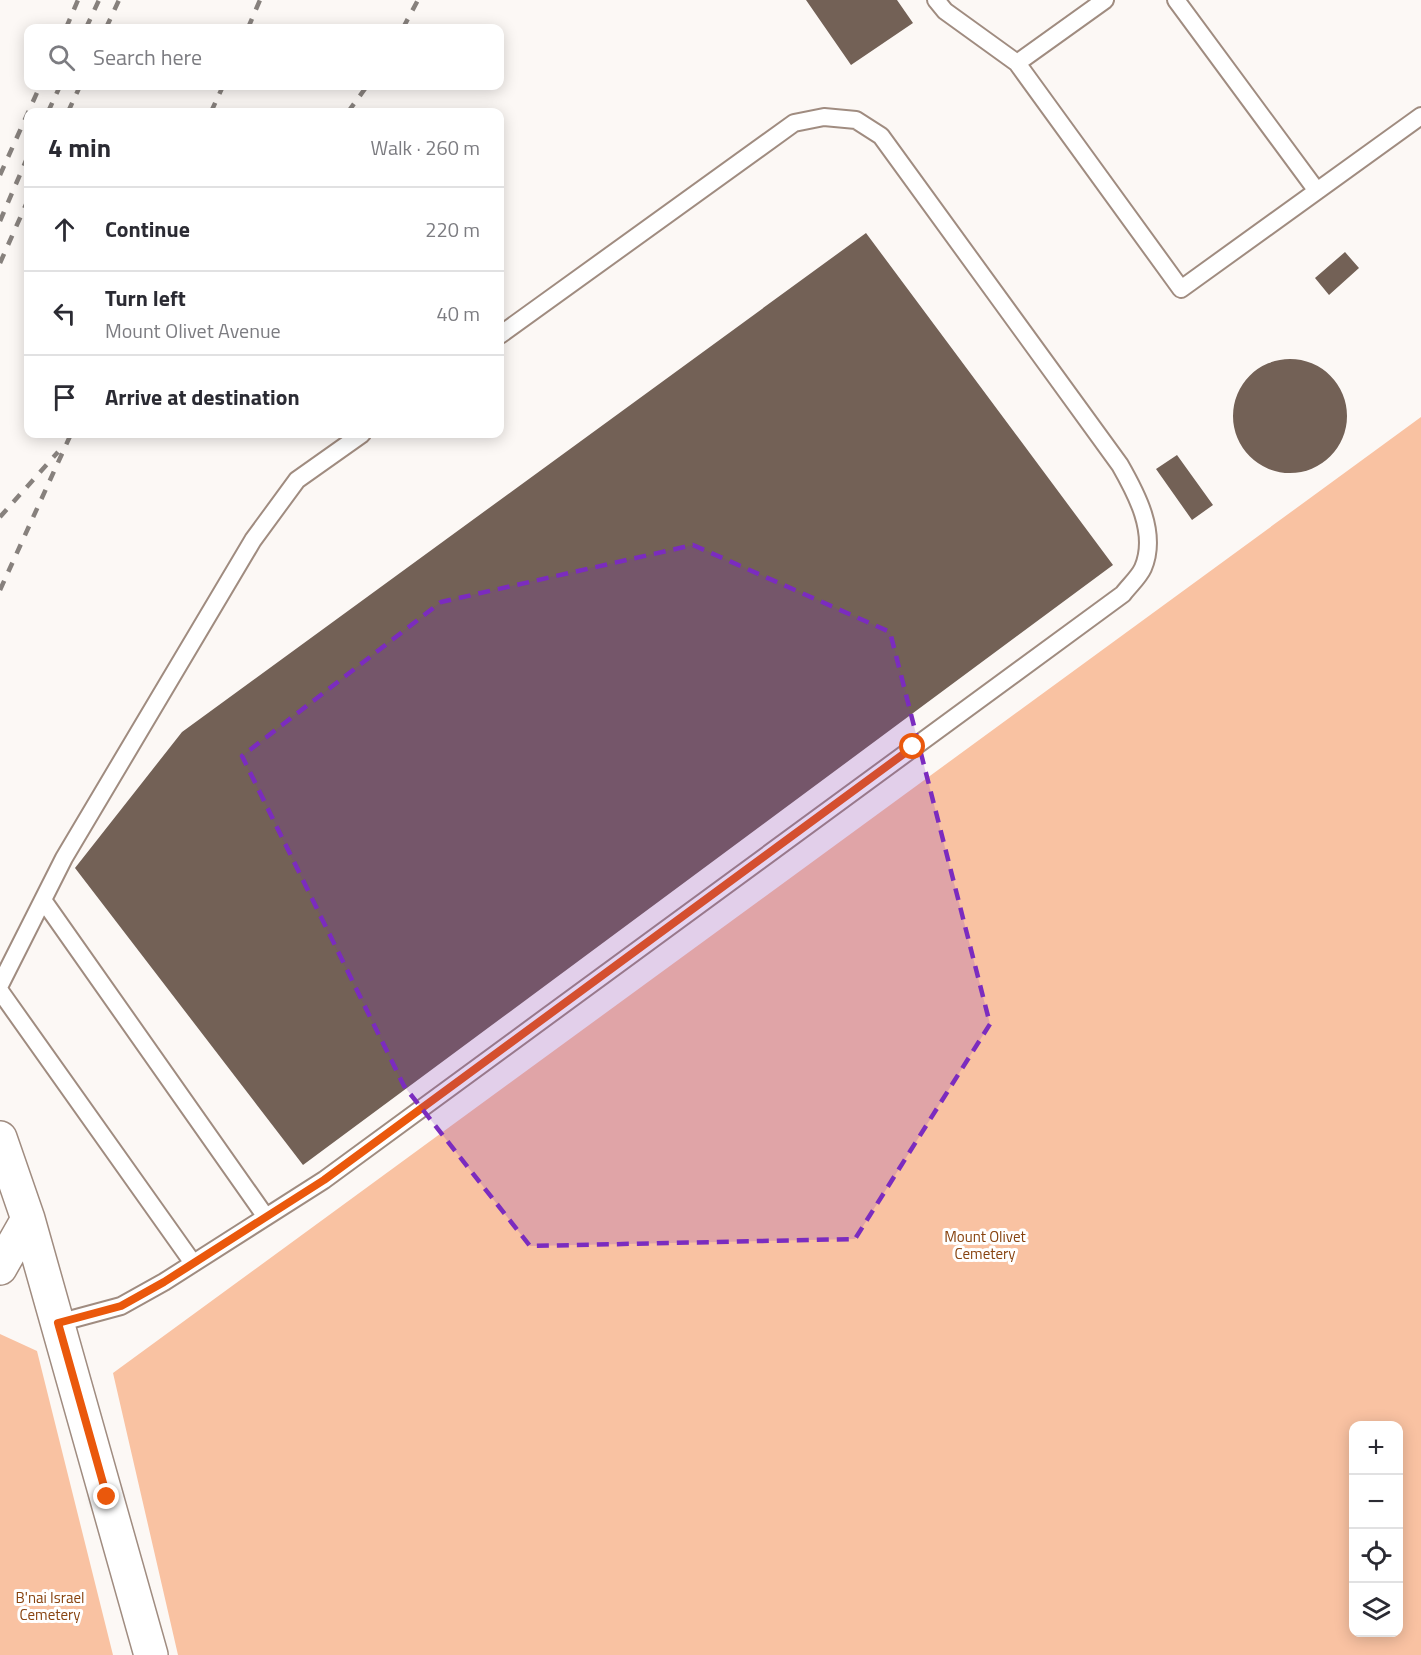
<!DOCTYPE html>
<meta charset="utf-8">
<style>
:root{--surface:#fff;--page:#f2f2f3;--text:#2b2b33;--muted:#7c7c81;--line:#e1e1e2}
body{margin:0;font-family:"Titillium Web",sans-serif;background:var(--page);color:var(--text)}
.controls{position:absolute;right:18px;bottom:18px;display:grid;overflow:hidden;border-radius:12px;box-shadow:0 3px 15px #0003}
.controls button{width:54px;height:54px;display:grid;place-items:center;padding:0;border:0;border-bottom:2px solid var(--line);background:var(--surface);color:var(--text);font:30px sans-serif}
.stop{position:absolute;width:18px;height:18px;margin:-14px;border:4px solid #ea580c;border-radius:50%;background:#fff}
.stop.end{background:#ea580c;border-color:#fff;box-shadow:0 2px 6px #0008}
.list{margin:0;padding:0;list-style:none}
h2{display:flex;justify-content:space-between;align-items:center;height:78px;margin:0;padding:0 24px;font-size:26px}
h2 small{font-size:20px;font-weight:400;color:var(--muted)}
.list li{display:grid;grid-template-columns:39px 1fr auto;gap:18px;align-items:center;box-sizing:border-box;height:84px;padding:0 24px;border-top:2px solid var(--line)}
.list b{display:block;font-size:22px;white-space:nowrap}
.list p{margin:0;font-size:20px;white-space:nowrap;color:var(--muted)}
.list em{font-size:20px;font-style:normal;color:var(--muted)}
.icon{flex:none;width:33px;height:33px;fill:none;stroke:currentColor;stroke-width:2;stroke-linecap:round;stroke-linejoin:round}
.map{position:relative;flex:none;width:1421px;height:1655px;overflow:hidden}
.search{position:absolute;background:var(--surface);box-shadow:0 3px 15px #0003;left:24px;top:24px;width:480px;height:66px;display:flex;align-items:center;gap:15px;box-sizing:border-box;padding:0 21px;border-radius:12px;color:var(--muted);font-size:22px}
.panel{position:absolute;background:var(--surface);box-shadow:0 3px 15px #0003;left:24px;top:108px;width:480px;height:330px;border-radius:12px}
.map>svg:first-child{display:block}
.green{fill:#f9c2a2;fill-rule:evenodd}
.building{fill:#736156}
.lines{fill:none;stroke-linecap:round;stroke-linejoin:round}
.service-casing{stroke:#a08c80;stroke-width:20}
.minor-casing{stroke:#a08c80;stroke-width:36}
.service{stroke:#fff;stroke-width:16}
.minor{stroke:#fff;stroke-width:33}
.rail{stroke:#87817d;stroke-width:4.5;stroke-dasharray:10 10;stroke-linecap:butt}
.route{stroke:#ea580c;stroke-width:8}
.marked{fill:#7b2cbf;fill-opacity:0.2;stroke:#7b2cbf;stroke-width:4.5;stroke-dasharray:12 8;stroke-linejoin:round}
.labels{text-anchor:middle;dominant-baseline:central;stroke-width:6;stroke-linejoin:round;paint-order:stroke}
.park-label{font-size:15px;fill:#87420e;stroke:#fff}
</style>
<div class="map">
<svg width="1421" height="1655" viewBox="0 0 1421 1655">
<rect width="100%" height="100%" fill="#fcf8f5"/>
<!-- green -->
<path class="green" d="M 1421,417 L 1421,1655 L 178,1655 L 113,1373 ZM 1354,1426 L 1398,1426 L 1398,1632 L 1354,1632 Z
M 0,1334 L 37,1351 L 113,1655 L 0,1655 Z"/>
<!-- building -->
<path class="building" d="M 806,0 L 897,0 L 913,23 L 851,65 Z
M 866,233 L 1113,565 L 303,1165 L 75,868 L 182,732 Z
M 1345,252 L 1359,268 L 1329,295 L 1315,278 Z
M1233 416a57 57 0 1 1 114 0a57 57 0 1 1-114 0Z
M 1177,455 L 1213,505 L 1192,520 L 1156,469 Z"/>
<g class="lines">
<defs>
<path id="service" d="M 936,0 L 945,11 L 1017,63
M 1105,0 L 1017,63 L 1181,289 L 1421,116
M 1176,0 L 1317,191
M 43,900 L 266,1217
M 0,985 L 64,858 L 253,540 L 297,480 L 362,434
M 0,991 L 193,1263
M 58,1323 L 121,1306 L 164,1282 L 324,1180 L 1123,594 C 1129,586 1139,577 1143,568 C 1158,533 1136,493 1120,465 L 881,136 L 856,120 L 824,117 L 794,123 L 500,335"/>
<path id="minor" d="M 0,1138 L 28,1219 L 151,1655
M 0,1268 L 28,1219"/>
</defs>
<!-- service casing -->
<use href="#service" class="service-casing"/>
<!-- minor casing -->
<use href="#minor" class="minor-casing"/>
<!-- service -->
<use href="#service" class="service"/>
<!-- minor -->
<use href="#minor" class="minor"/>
<!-- rail -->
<path class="rail" d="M 66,28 L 78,0
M 86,28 L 99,0
M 106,28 L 119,0
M 248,28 L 260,0
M 403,28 L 418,0
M 48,112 L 60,86
M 68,112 L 80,86
M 211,112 L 223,86
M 348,112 L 367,86
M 0,175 L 40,86
M 0,221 L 28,156
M 0,263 L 28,200
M 0,517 L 58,452
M 0,590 L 71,434"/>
</g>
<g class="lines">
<!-- route -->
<path class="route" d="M 107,1497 L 58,1323 L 121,1306 L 164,1282 L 324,1180 L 913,747"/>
</g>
<!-- marked area -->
<path class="marked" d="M 693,545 L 890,632 L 990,1024 L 855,1239 L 530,1246 L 404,1086 L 242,756 L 441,602 Z"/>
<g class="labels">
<!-- park labels -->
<g class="park-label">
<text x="985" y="1236">Mount Olivet<tspan x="985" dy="17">Cemetery</tspan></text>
<text x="50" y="1597">B'nai Israel<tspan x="50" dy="17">Cemetery</tspan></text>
</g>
</g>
</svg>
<div class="controls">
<button>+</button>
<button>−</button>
<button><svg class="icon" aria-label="locate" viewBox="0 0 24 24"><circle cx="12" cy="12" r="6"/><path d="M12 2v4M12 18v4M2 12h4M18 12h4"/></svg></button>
<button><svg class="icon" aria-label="layers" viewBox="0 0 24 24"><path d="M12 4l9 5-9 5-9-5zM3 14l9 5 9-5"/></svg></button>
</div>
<div class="stop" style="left:913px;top:747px"></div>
<div class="stop end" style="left:107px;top:1497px"></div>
<div class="search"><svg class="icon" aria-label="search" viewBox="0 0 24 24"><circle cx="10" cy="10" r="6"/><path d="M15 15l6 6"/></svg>Search here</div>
<section class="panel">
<h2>4 min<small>Walk · 260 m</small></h2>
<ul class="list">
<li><svg class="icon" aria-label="ahead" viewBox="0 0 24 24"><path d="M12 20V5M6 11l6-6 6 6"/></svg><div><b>Continue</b></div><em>220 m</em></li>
<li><svg class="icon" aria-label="left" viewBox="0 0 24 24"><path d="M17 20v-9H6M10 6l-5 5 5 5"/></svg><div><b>Turn left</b><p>Mount Olivet Avenue</p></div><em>40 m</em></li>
<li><svg class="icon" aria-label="arrive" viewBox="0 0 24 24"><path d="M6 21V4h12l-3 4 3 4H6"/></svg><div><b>Arrive at destination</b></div></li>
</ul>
</section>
</div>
